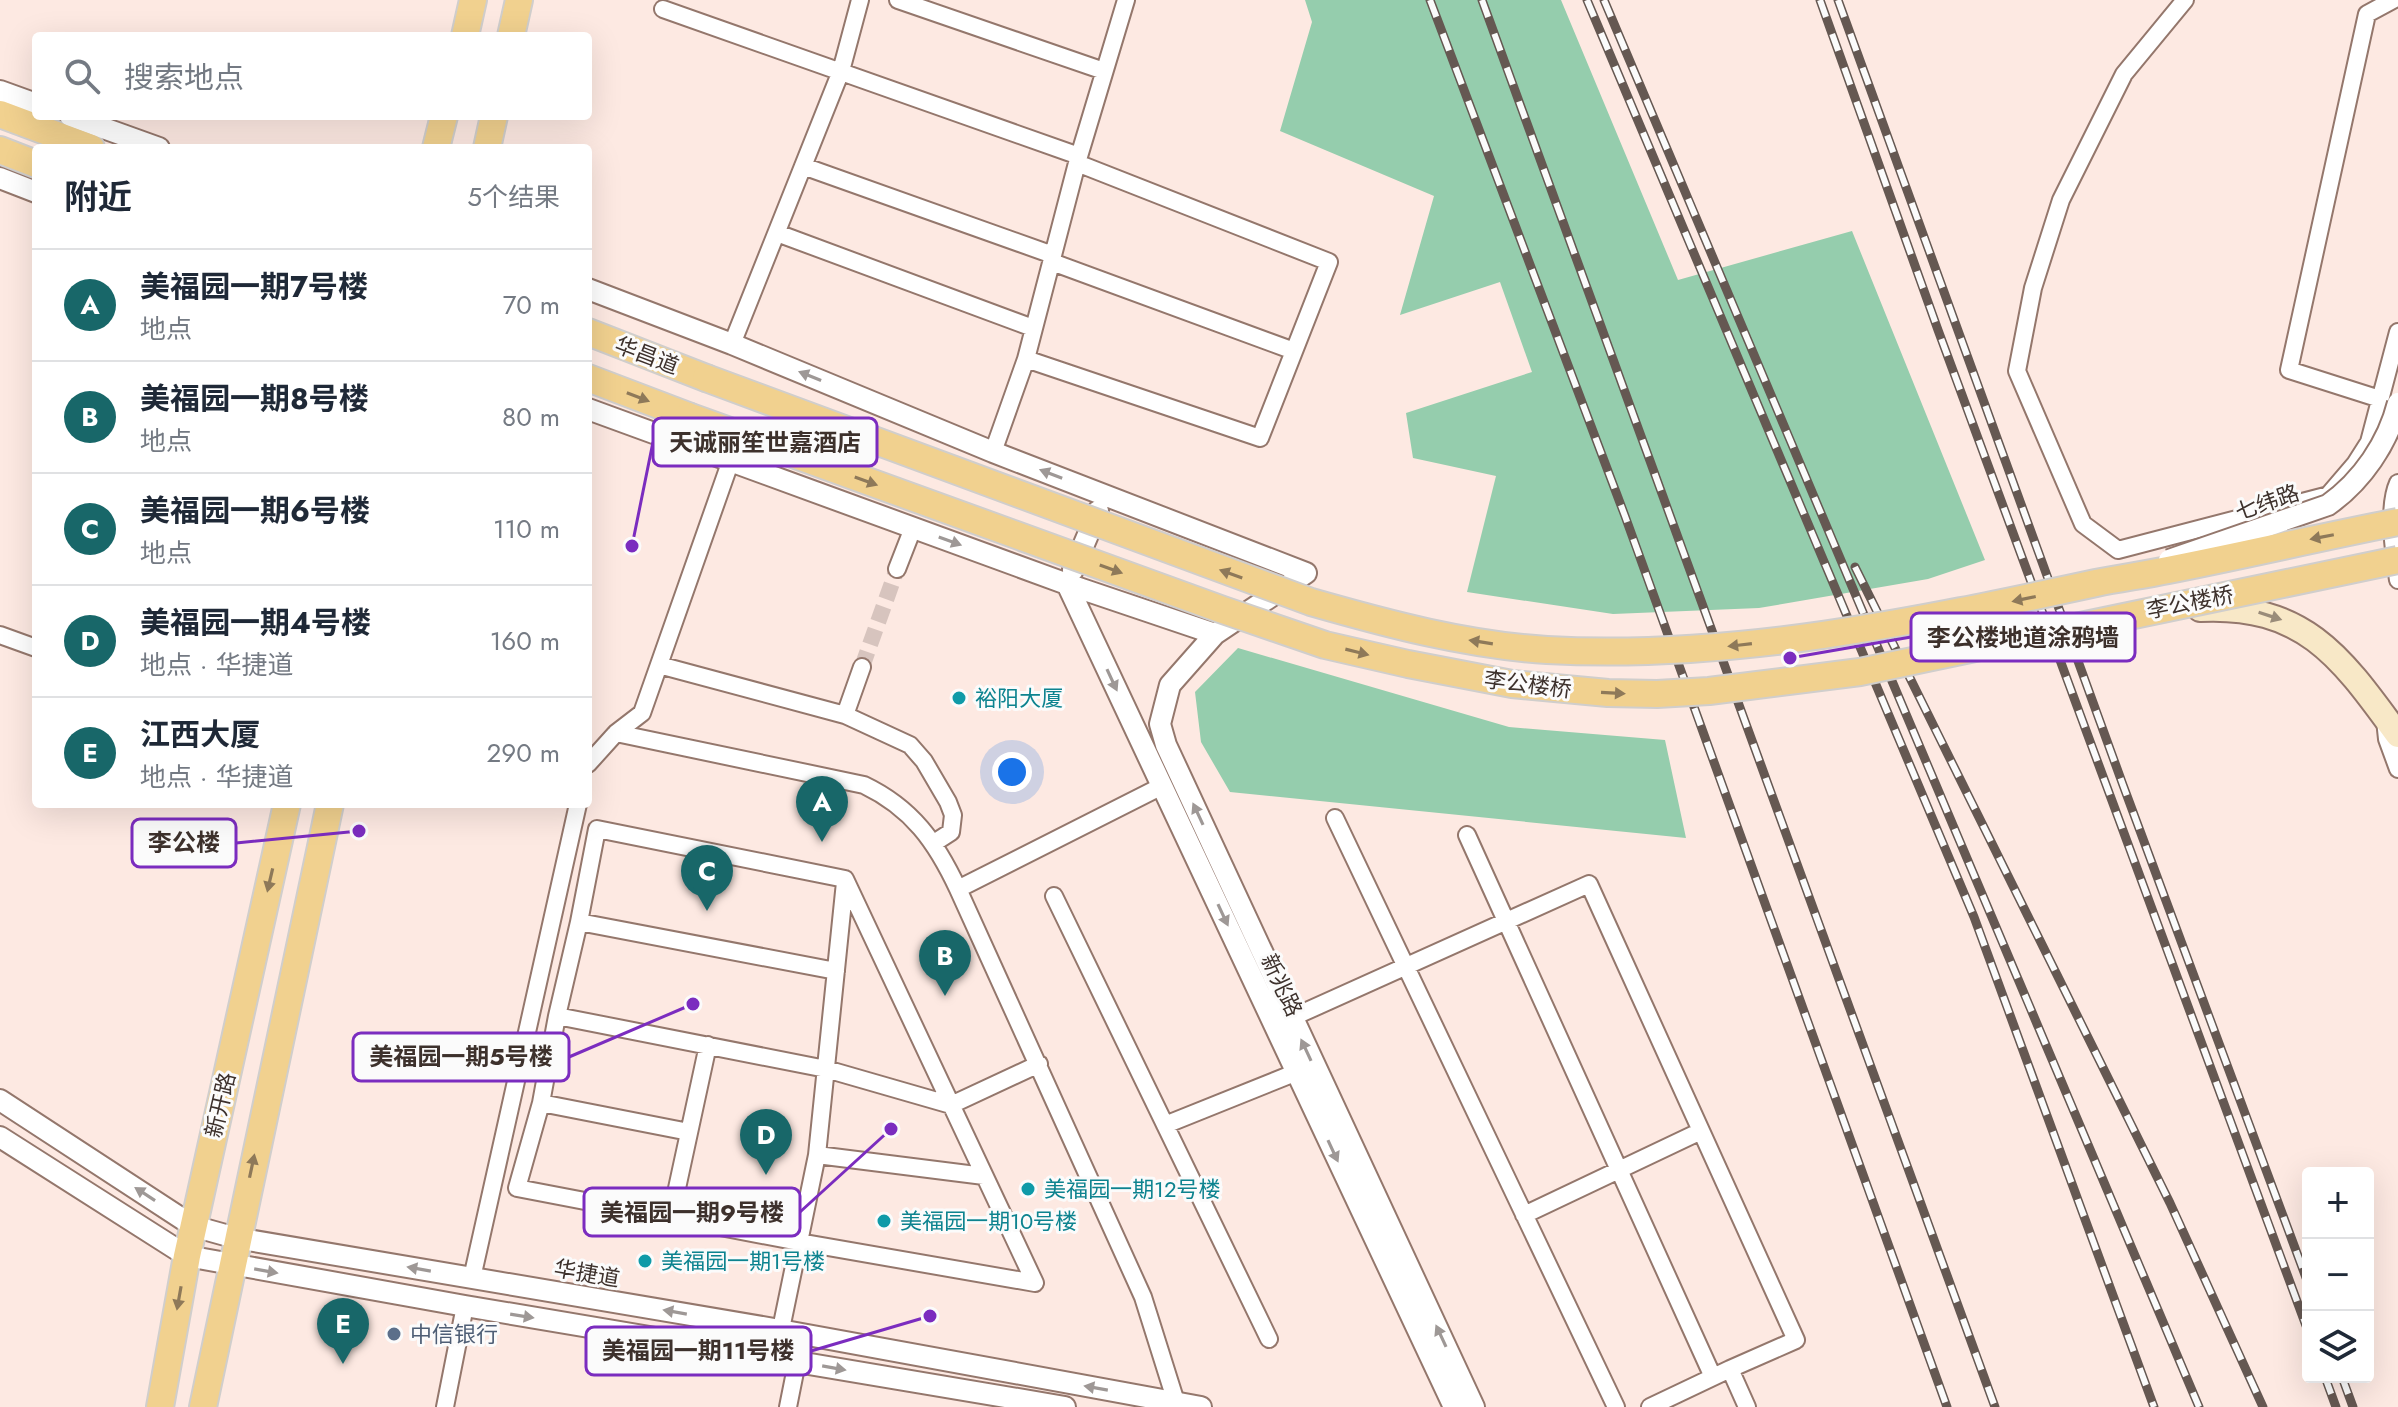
<!DOCTYPE html>
<html lang="zh">
<meta charset="utf-8">
<style>
:root{--surface:#fff;--page:#f6f6f7;--text:#1f2937;--muted:#747a83;--line:#e0e1e3;--accent:#186769}
body{margin:0;font-family:Jost,"Noto Sans SC",sans-serif;background:var(--page);color:var(--text)}
.controls{position:absolute;right:24px;bottom:24px;display:grid;overflow:hidden;border-radius:8px;box-shadow:0 8px 32px #0002}
.controls button{width:72px;height:72px;display:grid;place-items:center;padding:0;border:0;border-bottom:2px solid var(--line);background:var(--surface);color:var(--text);font:40px sans-serif}
.you{position:absolute;left:1012px;top:772px;width:28px;height:28px;margin:-20px;border:6px solid #fff;border-radius:50%;background:#1a73e8;box-shadow:0 0 0 12px #1a73e833}
.badge{display:grid;place-items:center;width:52px;height:52px;border-radius:50%;background:var(--accent);color:#fff;font-size:26px;font-weight:700}
.pin{position:absolute;translate:-50% -66px;filter:drop-shadow(0 2px 4px #0008)}
.pin::after{content:'';position:absolute;top:42px;width:28px;height:24px;background:inherit;clip-path:polygon(0 0,100% 0,50% 100%)}
.list{margin:0;padding:0;list-style:none}
h2{display:flex;justify-content:space-between;align-items:center;height:104px;margin:0;padding:0 32px;font-size:34px}
h2 small{font-size:26px;font-weight:400;color:var(--muted)}
.list li{display:grid;grid-template-columns:52px 1fr auto;gap:24px;align-items:center;box-sizing:border-box;height:112px;padding:0 32px;border-top:2px solid var(--line)}
.list b{display:block;font-size:30px;white-space:nowrap}
.list p{margin:0;font-size:26px;white-space:nowrap;color:var(--muted)}
.list em{font-size:26px;font-style:normal;color:var(--muted)}
.icon{flex:none;width:44px;height:44px;fill:none;stroke:currentColor;stroke-width:2;stroke-linecap:round;stroke-linejoin:round}
.map{position:relative;flex:none;width:2398px;height:1407px;overflow:hidden}
.search{position:absolute;background:var(--surface);box-shadow:0 8px 32px #0002;left:32px;top:32px;width:560px;height:88px;display:flex;align-items:center;gap:20px;box-sizing:border-box;padding:0 28px;border-radius:8px;color:var(--muted);font-size:30px}
.panel{position:absolute;background:var(--surface);box-shadow:0 8px 32px #0002;left:32px;top:144px;width:560px;height:664px;border-radius:8px}
.map>svg:first-child{display:block}
.green{fill:#95cdad}
.lines{fill:none;stroke-linecap:round;stroke-linejoin:round}
.minor-tunnel{stroke:#d7c4be;stroke-width:16;stroke-dasharray:16 8;stroke-linecap:butt}
.minor-casing{stroke:#94776c;stroke-width:20}
.tertiary-casing{stroke:#94776c;stroke-width:24}
.secondary-casing{stroke:#94776c;stroke-width:28}
.primary-casing{stroke:#d0cecc;stroke-width:30}
.minor{stroke:#fff;stroke-width:16}
.tertiary{stroke:#fff;stroke-width:20}
.secondary{stroke:#f8e8c7;stroke-width:24}
.primary{stroke:#f1d18f;stroke-width:26}
.rail-casing{stroke:#655852;stroke-width:9}
.rail{stroke:#fbfbfb;stroke-width:6;stroke-dasharray:18;stroke-linecap:butt}
.tertiary-bridge-casing{stroke:#94776c;stroke-width:24;stroke-linecap:butt}
.primary-bridge-casing{stroke:#d0cecc;stroke-width:30;stroke-linecap:butt}
.tertiary-bridge{stroke:#fff;stroke-width:20}
.primary-bridge{stroke:#f1d18f;stroke-width:26}
.oneway{fill:#9e9896}
.oneway2{fill:#8e7959}
.oneway3{fill:#9a8c7a}
.culture-dot{fill:#0f9aa8;stroke:#fbfbfb;stroke-width:3}
.service-dot{fill:#5c6f8a;stroke:#fbfbfb;stroke-width:3}
.labels{text-anchor:middle;dominant-baseline:central;stroke-width:6;stroke-linejoin:round;paint-order:stroke}
.street-label{font-size:22px;fill:#3d312c;stroke:#fbfbfb}
.culture-label{font-size:22px;fill:#0d838f;stroke:#fbfbfb;text-anchor:start}
.service-label{font-size:22px;fill:#4e5e75;stroke:#fbfbfb;text-anchor:start}
.leader{fill:none;stroke:#7b2cbf;stroke-width:3}
.callout-dot{fill:#7b2cbf;stroke:#fbfbfb;stroke-width:3}
.callout{fill:#fbfbfb;stroke:#7b2cbf;stroke-width:3}
.callout-label{font-size:24px;text-anchor:middle;font-weight:bold;fill:#3d312c}
</style>
<div class="map">
<svg width="2398" height="1407" viewBox="0 0 2398 1407">
<rect width="100%" height="100%" fill="#fde9e2"/>
<!-- green -->
<path class="green" d="M 1305,0 L 1561,0 L 1678,280 L 1852,231 L 1985,560 L 1928,579 L 1759,608 L 1613,614 L 1467,592 L 1496,476 L 1413,458 L 1406,413 L 1532,372 L 1500,282 L 1400,315 L 1434,196 L 1280,131 L 1312,22 Z
M 1238,648 L 1509,727 L 1665,740 L 1686,838 L 1230,792 L 1201,742 L 1195,692 Z"/>
<g class="lines">
<!-- minor-tunnel -->
<path class="minor-tunnel" d="M 862,667 L 897,569"/>
<defs>
<path id="minor" d="M 898,0 L 1104,71
M 2185,0 L 2124,74 L 2061,200 L 2033,288 L 2017,371 L 2083,524 L 2118,550 L 2329,495
M 663,9 L 1079,156
M 803,166 L 1053,255
M 777,233 L 1033,328
M 1052,262 L 1294,351
M 732,344 L 841,71 L 860,0
M 1026,359 L 1260,438 L 1329,262 L 1077,163
M 2380,399 L 2289,370 L 2367,14 L 2393,0
M 993,452 L 1026,359 L 1077,163 L 1126,0
M 2398,483 C 2387,507 2394,554 2398,580
M 2325,499 L 2355,464 L 2369,442 L 2398,332
M 897,569 L 913,528
M 0,635 L 36,648
M 659,665 L 845,715 L 910,745 L 924,761 L 948,802 L 953,815 L 951,832 L 934,843
M 845,715 L 862,667
M 2385,720 L 2387,739 L 2398,769
M 616,733 L 864,785 C 912,808 936,842 958,889 L 1143,1297 L 1176,1402
M 588,764 L 616,733 L 642,713 L 730,463
M 1335,818 L 1616,1407
M 1467,835 L 1713,1377
M 958,889 L 1162,786
M 1054,896 L 1269,1339
M 579,922 L 557,1016 L 826,1069 L 951,1105 L 1039,1064
M 836,971 L 579,922 L 597,829 L 845,879
M 557,1016 L 541,1103 L 517,1188 L 799,1242 L 1035,1283 L 845,879
M 1291,1018 L 1589,884 L 1796,1340 L 1730,1369
M 541,1103 L 689,1132
M 1165,1125 L 1297,1072
M 817,1155 L 984,1176
M 1524,1215 L 1701,1131
M 671,1216 L 708,1045
M 472,1278 L 578,804
M 775,1358 L 817,1155 L 845,882
M 445,1407 L 465,1306
M 788,1407 L 797,1362
M 1650,1407 L 1730,1369 L 1747,1407"/>
<path id="tertiary" d="M 0,91 L 36,104
M 70,116 L 159,148
M 0,178 L 36,192
M 588,289 L 732,344 L 993,452 L 1306,573
M 588,409 L 1067,584 L 1215,634
M 1073,570 L 1098,511
M 1306,573 L 1215,634 L 1170,685 L 1160,724 L 1166,745 L 1474,1407
M 1067,584 L 1454,1407
M 0,1100 L 193,1226 L 236,1238 L 780,1330 L 1201,1407
M 0,1137 L 187,1256 L 465,1306 L 1065,1407"/>
<path id="secondary" d="M 2200,609 C 2305,604 2341,657 2398,735"/>
<path id="primary" d="M 465,36 L 473,0
M 511,36 L 519,0
M 0,114 L 91,148
M 436,148 L 444,116
M 487,148 L 494,116
M 0,150 L 36,164
M 588,332 L 706,378
M 588,378 L 688,416
M 160,1407 L 187,1256 L 287,804
M 203,1407 L 330,804"/>
</defs>
<!-- minor casing -->
<use href="#minor" class="minor-casing"/>
<!-- tertiary casing -->
<use href="#tertiary" class="tertiary-casing"/>
<!-- secondary casing -->
<use href="#secondary" class="secondary-casing"/>
<!-- primary casing -->
<use href="#primary" class="primary-casing"/>
<!-- minor -->
<use href="#minor" class="minor"/>
<!-- tertiary -->
<use href="#tertiary" class="tertiary"/>
<!-- secondary -->
<use href="#secondary" class="secondary"/>
<!-- primary -->
<use href="#primary" class="primary"/>
<defs>
<path id="rail" d="M 1430,0 L 1625,516 L 1947,1407
M 1482,0 L 1995,1407
M 1587,0 L 1974,917 L 2154,1407
M 1604,0 L 2199,1407
M 1820,0 L 1938,330 L 2308,1331
M 1838,0 L 2123,785 L 2308,1283
M 1855,567 L 2170,1203 L 2263,1407
M 2325,1377 L 2336,1407
M 2342,1377 L 2353,1407"/>
</defs>
<!-- rail casing -->
<use href="#rail" class="rail-casing"/>
<!-- rail -->
<use href="#rail" class="rail"/>
<defs>
<path id="tertiary-bridge" d="M 2169,560 L 2328,505 C 2362,481 2388,443 2398,403"/>
<path id="primary-bridge" d="M 706,378 L 1311,602 C 1388,624 1466,645 1547,650 C 1733,660 1915,622 2096,583 C 2120,578 2144,575 2168,570 C 2245,555 2321,537 2398,522
M 688,416 L 1223,610 L 1325,645 L 1408,664 L 1512,684 L 1608,693 L 1657,694 L 1709,691 L 1860,672 L 2398,560"/>
</defs>
<!-- tertiary-bridge casing -->
<use href="#tertiary-bridge" class="tertiary-bridge-casing"/>
<!-- primary-bridge casing -->
<use href="#primary-bridge" class="primary-bridge-casing"/>
<!-- tertiary-bridge -->
<use href="#tertiary-bridge" class="tertiary-bridge"/>
<!-- primary-bridge -->
<use href="#primary-bridge" class="primary-bridge"/>
</g>
<!-- one-way arrows -->
<defs><path id="oneway-solid" d="M-6-.8H1V-3.2L6.5 0L1 3.2V.8H-6Z" transform="scale(2)"/></defs>
<g class="oneway">
<use href="#oneway-solid" transform="translate(810 376) rotate(-158)"/>
<use href="#oneway-solid" transform="translate(1051 474) rotate(-159)"/>
<use href="#oneway-solid" transform="translate(950 541) rotate(20)"/>
<use href="#oneway-solid" transform="translate(1112 680) rotate(65)"/>
<use href="#oneway-solid" transform="translate(1198 814) rotate(-115)"/>
<use href="#oneway-solid" transform="translate(1223 915) rotate(65)"/>
<use href="#oneway-solid" transform="translate(1306 1050) rotate(-115)"/>
<use href="#oneway-solid" transform="translate(1333 1151) rotate(65)"/>
<use href="#oneway-solid" transform="translate(145 1194) rotate(-147)"/>
<use href="#oneway-solid" transform="translate(419 1269) rotate(-170)"/>
<use href="#oneway-solid" transform="translate(266 1271) rotate(10)"/>
<use href="#oneway-solid" transform="translate(675 1312) rotate(-170)"/>
<use href="#oneway-solid" transform="translate(522 1316) rotate(9)"/>
<use href="#oneway-solid" transform="translate(1441 1336) rotate(-115)"/>
<use href="#oneway-solid" transform="translate(834 1368) rotate(10)"/>
<use href="#oneway-solid" transform="translate(1096 1388) rotate(-170)"/>
</g>
<g class="oneway2">
<use href="#oneway-solid" transform="translate(638 397) rotate(21)"/>
<use href="#oneway-solid" transform="translate(866 481) rotate(20)"/>
<use href="#oneway-solid" transform="translate(2322 537) rotate(169)"/>
<use href="#oneway-solid" transform="translate(1111 569) rotate(20)"/>
<use href="#oneway-solid" transform="translate(1231 574) rotate(-160)"/>
<use href="#oneway-solid" transform="translate(2024 599) rotate(168)"/>
<use href="#oneway-solid" transform="translate(1481 642) rotate(-171)"/>
<use href="#oneway-solid" transform="translate(1740 645) rotate(173)"/>
<use href="#oneway-solid" transform="translate(1357 652) rotate(14)"/>
<use href="#oneway-solid" transform="translate(1613 693) rotate(3)"/>
<use href="#oneway-solid" transform="translate(270 880) rotate(103)"/>
<use href="#oneway-solid" transform="translate(252 1166) rotate(-78)"/>
<use href="#oneway-solid" transform="translate(179 1298) rotate(100)"/>
</g>
<use class="oneway3" href="#oneway-solid" transform="translate(2270 616) rotate(18)"/>
<!-- markers -->
<g class="culture-dot">
<circle cx="959" cy="698" r="8"/>
<circle cx="1028" cy="1189" r="8"/>
<circle cx="884" cy="1221" r="8"/>
<circle cx="645" cy="1261" r="8"/>
</g>
<circle class="service-dot" cx="394" cy="1334" r="8"/>
<g class="labels">
<!-- street labels -->
<g class="street-label">
<text transform="translate(647 355) rotate(21)">华昌道</text>
<text transform="translate(2267 502) rotate(-19)">七纬路</text>
<text transform="translate(2190 602) rotate(-11)">李公楼桥</text>
<text transform="translate(1528 684) rotate(7)">李公楼桥</text>
<text transform="translate(1282 985) rotate(65)">新兆路</text>
<text transform="translate(220 1105) rotate(-77)">新开路</text>
<text transform="translate(587 1273) rotate(10)">华捷道</text>
</g>
<!-- culture labels -->
<g class="culture-label">
<text x="975" y="698">裕阳大厦</text>
<text x="1044" y="1189">美福园一期12号楼</text>
<text x="900" y="1221">美福园一期10号楼</text>
<text x="661" y="1261">美福园一期1号楼</text>
</g>
<!-- service labels -->
<g class="service-label">
<text x="410" y="1334">中信银行</text>
</g>
</g>
<!-- callouts -->
<path class="leader" d="M632 546L653 442M1790 658L1911 637M359 831L236 843M693 1004L569 1057M891 1129L800 1212M930 1316L811 1351"/>
<g class="callout-dot">
<circle cx="632" cy="546" r="8"/>
<circle cx="1790" cy="658" r="8"/>
<circle cx="359" cy="831" r="8"/>
<circle cx="693" cy="1004" r="8"/>
<circle cx="891" cy="1129" r="8"/>
<circle cx="930" cy="1316" r="8"/>
</g>
<g class="callout">
<rect x="653" y="418" width="224" height="48" rx="8"/>
<rect x="1911" y="613" width="224" height="48" rx="8"/>
<rect x="132" y="819" width="104" height="48" rx="8"/>
<rect x="353" y="1033" width="216" height="48" rx="8"/>
<rect x="584" y="1188" width="216" height="48" rx="8"/>
<rect x="586" y="1327" width="225" height="48" rx="8"/>
</g>
<g class="callout-label">
<text x="765" y="451">天诚丽笙世嘉酒店</text>
<text x="2023" y="646">李公楼地道涂鸦墙</text>
<text x="184" y="851">李公楼</text>
<text x="461" y="1065">美福园一期5号楼</text>
<text x="692" y="1221">美福园一期9号楼</text>
<text x="698" y="1359">美福园一期11号楼</text>
</g>
</svg>
<div class="controls">
<button>+</button>
<button>−</button>
<button><svg class="icon" aria-label="layers" viewBox="0 0 24 24"><path d="M12 4l9 5-9 5-9-5zM3 14l9 5 9-5"/></svg></button>
</div>
<div class="you"></div>
<div class="pin badge" style="left:822px;top:842px">A</div>
<div class="pin badge" style="left:945px;top:996px">B</div>
<div class="pin badge" style="left:707px;top:911px">C</div>
<div class="pin badge" style="left:766px;top:1175px">D</div>
<div class="pin badge" style="left:343px;top:1364px">E</div>
<div class="search"><svg class="icon" aria-label="search" viewBox="0 0 24 24"><circle cx="10" cy="10" r="6"/><path d="M15 15l6 6"/></svg>搜索地点</div>
<section class="panel">
<h2>附近<small>5个结果</small></h2>
<ul class="list">
<li><span class="badge">A</span><div><b>美福园一期7号楼</b><p>地点</p></div><em>70 m</em></li>
<li><span class="badge">B</span><div><b>美福园一期8号楼</b><p>地点</p></div><em>80 m</em></li>
<li><span class="badge">C</span><div><b>美福园一期6号楼</b><p>地点</p></div><em>110 m</em></li>
<li><span class="badge">D</span><div><b>美福园一期4号楼</b><p>地点 · 华捷道</p></div><em>160 m</em></li>
<li><span class="badge">E</span><div><b>江西大厦</b><p>地点 · 华捷道</p></div><em>290 m</em></li>
</ul>
</section>
</div>
